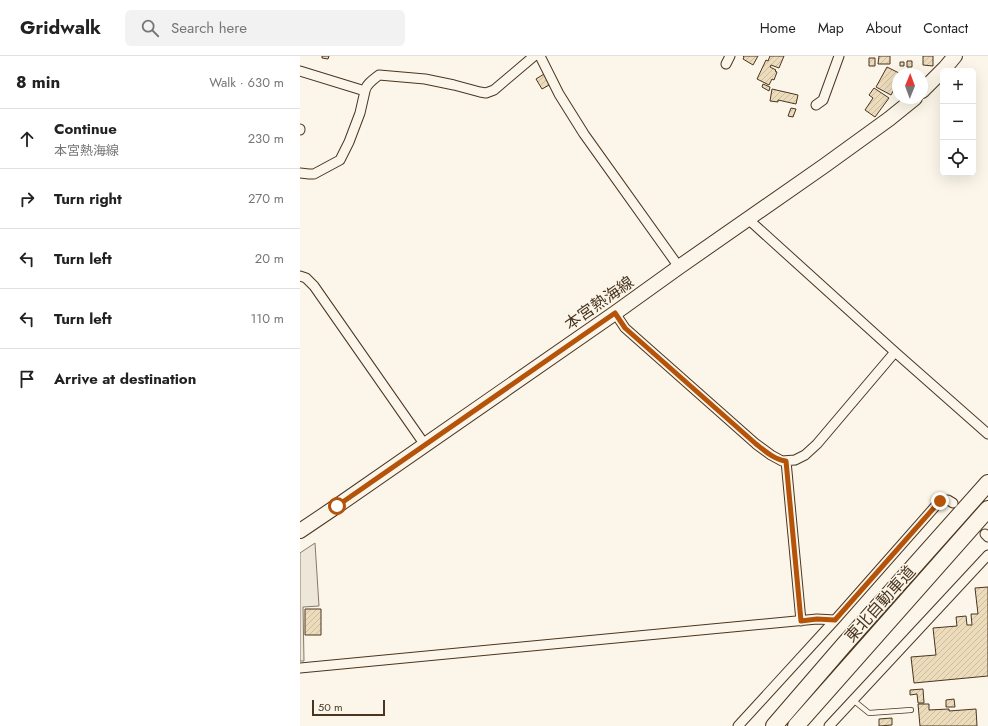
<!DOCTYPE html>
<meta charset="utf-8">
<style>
:root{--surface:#fff;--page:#f2f2f2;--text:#222;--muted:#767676;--line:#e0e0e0}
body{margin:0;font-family:Jost,"Noto Sans JP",sans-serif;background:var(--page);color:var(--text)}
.controls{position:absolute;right:12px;top:12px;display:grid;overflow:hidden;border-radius:6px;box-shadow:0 4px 16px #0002}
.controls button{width:36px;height:36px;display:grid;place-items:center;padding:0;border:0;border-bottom:1px solid var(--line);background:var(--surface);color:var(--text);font:20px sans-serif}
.compass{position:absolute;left:592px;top:12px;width:36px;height:36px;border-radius:50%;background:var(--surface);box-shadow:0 4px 16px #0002;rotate:1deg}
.scale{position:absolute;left:12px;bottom:10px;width:73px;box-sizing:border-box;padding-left:4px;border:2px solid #4a3520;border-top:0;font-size:11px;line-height:14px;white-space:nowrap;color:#4a3520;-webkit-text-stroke:3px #fbf6e9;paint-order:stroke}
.stop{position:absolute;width:12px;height:12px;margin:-9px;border:3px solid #b45309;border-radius:50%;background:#fff}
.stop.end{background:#b45309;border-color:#fff;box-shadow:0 1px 4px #0008}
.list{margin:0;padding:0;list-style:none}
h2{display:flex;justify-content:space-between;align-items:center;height:52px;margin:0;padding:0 16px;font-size:17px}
h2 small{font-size:13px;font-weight:400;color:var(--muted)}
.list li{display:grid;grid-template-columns:26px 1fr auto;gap:12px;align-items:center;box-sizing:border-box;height:60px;padding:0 16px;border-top:1px solid var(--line)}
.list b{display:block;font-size:15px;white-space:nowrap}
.list p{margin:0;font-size:13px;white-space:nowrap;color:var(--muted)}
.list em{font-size:13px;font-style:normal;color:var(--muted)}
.icon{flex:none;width:22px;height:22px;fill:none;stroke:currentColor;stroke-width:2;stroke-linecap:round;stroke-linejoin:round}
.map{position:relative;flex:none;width:688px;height:670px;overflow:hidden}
header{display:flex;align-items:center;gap:24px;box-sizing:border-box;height:56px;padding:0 20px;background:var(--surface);border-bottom:1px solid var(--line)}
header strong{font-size:19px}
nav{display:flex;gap:22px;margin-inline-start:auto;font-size:14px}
.search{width:280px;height:36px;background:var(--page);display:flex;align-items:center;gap:10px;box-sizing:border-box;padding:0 14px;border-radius:6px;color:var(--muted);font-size:15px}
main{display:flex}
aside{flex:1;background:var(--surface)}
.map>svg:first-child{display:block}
.parking{fill:#ede7d9;stroke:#887966}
.building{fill:url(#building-hatch);stroke:#4a3520}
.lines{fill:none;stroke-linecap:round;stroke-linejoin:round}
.lane-casing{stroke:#4a3520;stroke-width:6}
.street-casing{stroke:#4a3520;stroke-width:11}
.primary-casing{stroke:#4a3520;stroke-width:16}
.highway-casing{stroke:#4a3520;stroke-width:18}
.lane{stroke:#fbf6e9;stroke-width:4.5}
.street{stroke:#fbf6e9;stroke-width:9}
.primary{stroke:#fbf6e9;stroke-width:14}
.highway{stroke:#fbf6e9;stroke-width:16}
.route{stroke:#b45309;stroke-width:5}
.labels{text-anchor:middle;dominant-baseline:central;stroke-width:3;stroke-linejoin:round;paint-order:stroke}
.street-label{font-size:16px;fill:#4a3520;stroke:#fbf6e9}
</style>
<header>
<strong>Gridwalk</strong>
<div class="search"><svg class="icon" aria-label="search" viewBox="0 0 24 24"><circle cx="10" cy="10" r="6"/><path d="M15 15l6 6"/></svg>Search here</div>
<nav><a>Home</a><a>Map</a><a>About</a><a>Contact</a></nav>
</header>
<main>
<aside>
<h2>8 min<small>Walk · 630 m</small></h2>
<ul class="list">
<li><svg class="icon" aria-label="ahead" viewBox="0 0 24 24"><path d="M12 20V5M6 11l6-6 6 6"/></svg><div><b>Continue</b><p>本宮熱海線</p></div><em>230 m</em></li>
<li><svg class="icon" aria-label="right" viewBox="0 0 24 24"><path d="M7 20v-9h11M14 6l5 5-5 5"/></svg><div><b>Turn right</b></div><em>270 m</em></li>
<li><svg class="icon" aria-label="left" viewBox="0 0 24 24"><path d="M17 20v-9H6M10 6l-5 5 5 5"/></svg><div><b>Turn left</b></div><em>20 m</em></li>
<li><svg class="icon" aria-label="left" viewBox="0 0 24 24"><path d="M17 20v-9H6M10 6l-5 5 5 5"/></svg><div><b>Turn left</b></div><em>110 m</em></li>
<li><svg class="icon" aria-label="arrive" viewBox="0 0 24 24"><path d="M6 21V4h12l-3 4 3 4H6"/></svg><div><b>Arrive at destination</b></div></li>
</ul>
</aside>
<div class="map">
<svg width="688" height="670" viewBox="0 0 688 670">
<defs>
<pattern id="building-hatch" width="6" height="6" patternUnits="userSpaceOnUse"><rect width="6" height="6" fill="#ecdcbc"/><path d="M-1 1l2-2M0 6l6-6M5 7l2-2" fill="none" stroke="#ccbda1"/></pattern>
</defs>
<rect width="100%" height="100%" fill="#fbf6e9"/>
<!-- parking -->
<path class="parking" d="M 15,487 L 19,550 L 3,551 L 4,605 L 0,605 L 0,497 Z"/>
<!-- building -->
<path class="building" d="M 22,0 L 29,0 L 28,3 L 22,2 Z
M 443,0 L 458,0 L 453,9 L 443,3 L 444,1 Z
M 470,0 L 484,0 L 479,12 L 471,9 L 470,11 L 476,14 L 475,15 L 477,16 L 474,24 L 472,23 L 469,29 L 457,23 L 466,4 L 468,5 Z
M 579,0 L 590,0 L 590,8 L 578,8 Z
M 623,0 L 633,0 L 633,10 L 623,9 Z
M 569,2 L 575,2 L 575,10 L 569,10 Z
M 607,5 L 612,5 L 612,11 L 607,11 Z
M 600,6 L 604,6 L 604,10 L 600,10 Z
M 587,11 L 601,18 L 598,18 L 598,26 L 591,39 L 576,31 Z
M 608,12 L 617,18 L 605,18 Z
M 244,18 L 251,28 L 242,33 L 236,23 Z
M 463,28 L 470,31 L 469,35 L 462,31 Z
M 574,32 L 589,42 L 575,61 L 565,54 L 573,42 L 569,39 Z
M 472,33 L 498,39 L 496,48 L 478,44 L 478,46 L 470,45 Z
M 491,52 L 496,53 L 493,61 L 488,60 Z
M 688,531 L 688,620 L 614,627 L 611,601 L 636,599 L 633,572 L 657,570 L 656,561 L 666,560 L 667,569 L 672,569 L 671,558 L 678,558 L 675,532 Z
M 5,553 L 21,553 L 21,579 L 5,579 Z
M 623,633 L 624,647 L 618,647 L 617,638 L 610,639 L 610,634 Z
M 654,643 L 655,651 L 646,651 L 646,644 Z
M 618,648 L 629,648 L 629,654 L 649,653 L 649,655 L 676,653 L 677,670 L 620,670 Z
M 592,662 L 592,669 L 579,670 L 579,663 Z"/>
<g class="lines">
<defs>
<path id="lane" d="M 553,644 L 569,657 L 611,654"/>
<path id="street" d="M 240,0 L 259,38 L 284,78 L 379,211
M 426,8 L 430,0
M 0,15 L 65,35 C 66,28 74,23 79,19 L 125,23 L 154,29 L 180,36 L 186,37 L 194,34 L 234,0
M 516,49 L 523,44 L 539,0
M 0,73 L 0,74
M 0,117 L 9,118 L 14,118 L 40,104 L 49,86 L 60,57 L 65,35
M 448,163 L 595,296 L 688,378
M 0,220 L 6,222 L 14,230 L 125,389
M 315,257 L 325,272 L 456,388 L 471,399 L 482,405 L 495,404 L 505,399 L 517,388 L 595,296
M 486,405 L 501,565
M 685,478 L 688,481
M 0,612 L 517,563 L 535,564
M 438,670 L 535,564 L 640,445 L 648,444 L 653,447
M 529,670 L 688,499"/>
<path id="primary" d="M 622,35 L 645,12 L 655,0
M 0,475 L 37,450 L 315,257 L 379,211 L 524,110 L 589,63 L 615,42"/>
<path id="highway" d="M 474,670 L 543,590 L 688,427
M 496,670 L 688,453"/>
</defs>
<!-- lane casing -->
<use href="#lane" class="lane-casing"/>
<!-- street casing -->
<use href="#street" class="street-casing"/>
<!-- primary casing -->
<use href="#primary" class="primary-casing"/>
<!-- highway casing -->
<use href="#highway" class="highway-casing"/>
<!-- lane -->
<use href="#lane" class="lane"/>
<!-- street -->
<use href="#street" class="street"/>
<!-- primary -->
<use href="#primary" class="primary"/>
<!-- highway -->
<use href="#highway" class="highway"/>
</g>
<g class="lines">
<!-- route -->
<path class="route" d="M 37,450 L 315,257 L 325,272 L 456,388 C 465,395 475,404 486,405 L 501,565 L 517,563 L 535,564 L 640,445"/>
</g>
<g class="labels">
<!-- street labels -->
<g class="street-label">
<text transform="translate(299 247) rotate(-35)">本宮熱海線</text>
<text transform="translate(580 548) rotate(-48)">東北自動車道</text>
</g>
</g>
</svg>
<div class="controls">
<button>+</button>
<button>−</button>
<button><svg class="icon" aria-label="locate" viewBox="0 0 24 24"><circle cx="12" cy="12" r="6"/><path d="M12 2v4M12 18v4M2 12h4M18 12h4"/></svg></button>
</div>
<svg class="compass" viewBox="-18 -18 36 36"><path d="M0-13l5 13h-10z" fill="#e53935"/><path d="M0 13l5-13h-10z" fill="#767676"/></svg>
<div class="scale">50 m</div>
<div class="stop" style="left:37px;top:450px"></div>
<div class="stop end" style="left:640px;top:445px"></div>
</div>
</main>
